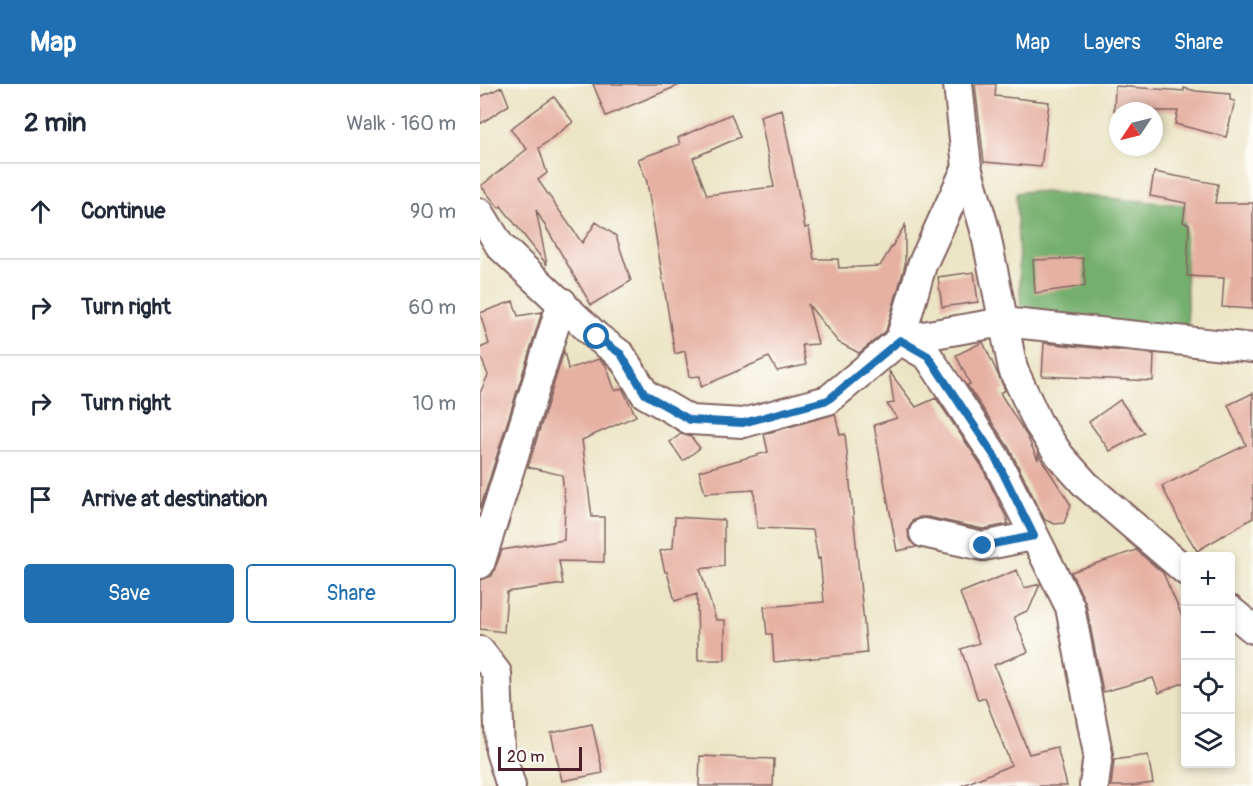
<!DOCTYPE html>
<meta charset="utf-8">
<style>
:root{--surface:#fff;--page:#f6f6f7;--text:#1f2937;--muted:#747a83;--line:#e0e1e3;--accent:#1f6fb2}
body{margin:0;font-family:Pangolin,sans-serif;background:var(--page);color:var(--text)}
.controls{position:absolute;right:18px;bottom:18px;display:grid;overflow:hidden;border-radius:6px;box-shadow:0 3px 9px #0003}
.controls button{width:54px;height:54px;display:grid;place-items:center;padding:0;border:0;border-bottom:2px solid var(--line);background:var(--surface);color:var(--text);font:30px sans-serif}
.compass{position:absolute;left:629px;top:18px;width:54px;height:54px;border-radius:50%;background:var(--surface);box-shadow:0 3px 9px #0003;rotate:235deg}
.scale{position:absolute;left:18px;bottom:15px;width:84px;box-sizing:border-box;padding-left:6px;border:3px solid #4a1f2b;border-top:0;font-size:16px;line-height:21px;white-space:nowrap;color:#4a1f2b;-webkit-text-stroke:4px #fdfcf7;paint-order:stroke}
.stop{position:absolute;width:18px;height:18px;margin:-14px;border:4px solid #1f6fb2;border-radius:50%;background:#fff}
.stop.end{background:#1f6fb2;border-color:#fff;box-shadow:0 2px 6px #0008}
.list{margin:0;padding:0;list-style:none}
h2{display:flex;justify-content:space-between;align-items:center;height:78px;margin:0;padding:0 24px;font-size:26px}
h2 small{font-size:20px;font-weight:400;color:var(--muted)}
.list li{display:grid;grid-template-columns:39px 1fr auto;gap:18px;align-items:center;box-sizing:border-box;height:96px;padding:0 24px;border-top:2px solid var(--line)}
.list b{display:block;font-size:22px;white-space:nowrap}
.list em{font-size:20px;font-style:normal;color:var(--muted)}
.actions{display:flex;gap:12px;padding:18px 24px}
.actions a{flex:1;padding:14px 0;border:2px solid var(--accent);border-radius:6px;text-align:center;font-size:21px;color:var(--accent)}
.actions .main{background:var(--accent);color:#fff}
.icon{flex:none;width:33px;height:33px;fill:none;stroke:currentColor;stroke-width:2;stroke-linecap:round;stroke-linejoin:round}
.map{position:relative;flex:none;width:773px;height:702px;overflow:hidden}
header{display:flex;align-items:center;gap:36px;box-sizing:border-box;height:84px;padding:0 30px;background:var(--accent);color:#fff}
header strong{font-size:28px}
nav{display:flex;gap:33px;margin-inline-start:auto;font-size:21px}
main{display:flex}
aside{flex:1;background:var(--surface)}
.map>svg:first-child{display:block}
.forest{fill:#75af6d;stroke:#60674c;stroke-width:1.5}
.building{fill:#e6b1a3}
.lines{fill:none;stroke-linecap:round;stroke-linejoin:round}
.minor-casing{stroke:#826461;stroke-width:32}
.minor{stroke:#fff;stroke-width:28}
.route{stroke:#1f6fb2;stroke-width:8}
</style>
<header>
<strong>Map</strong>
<nav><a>Map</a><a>Layers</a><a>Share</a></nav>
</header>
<main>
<aside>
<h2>2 min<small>Walk · 160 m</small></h2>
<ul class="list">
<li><svg class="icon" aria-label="ahead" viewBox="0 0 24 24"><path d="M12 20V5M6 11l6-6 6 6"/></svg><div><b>Continue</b></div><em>90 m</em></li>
<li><svg class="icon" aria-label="right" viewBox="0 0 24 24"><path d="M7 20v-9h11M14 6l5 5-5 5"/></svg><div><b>Turn right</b></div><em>60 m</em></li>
<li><svg class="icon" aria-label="right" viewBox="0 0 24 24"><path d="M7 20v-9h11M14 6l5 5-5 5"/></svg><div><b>Turn right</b></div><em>10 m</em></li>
<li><svg class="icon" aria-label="arrive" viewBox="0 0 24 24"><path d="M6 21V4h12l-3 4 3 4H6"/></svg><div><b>Arrive at destination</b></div></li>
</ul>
<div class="actions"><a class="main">Save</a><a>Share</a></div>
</aside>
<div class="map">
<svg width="773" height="702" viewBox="0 0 773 702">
<rect width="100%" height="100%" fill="#fdfcf7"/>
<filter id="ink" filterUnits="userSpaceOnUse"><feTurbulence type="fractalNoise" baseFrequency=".0167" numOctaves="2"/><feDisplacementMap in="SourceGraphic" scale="12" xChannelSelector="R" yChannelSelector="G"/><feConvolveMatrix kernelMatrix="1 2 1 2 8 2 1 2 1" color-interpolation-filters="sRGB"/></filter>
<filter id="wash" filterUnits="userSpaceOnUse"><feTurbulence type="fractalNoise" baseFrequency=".008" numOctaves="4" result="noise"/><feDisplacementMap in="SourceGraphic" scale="24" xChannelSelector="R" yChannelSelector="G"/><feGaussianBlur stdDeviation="1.35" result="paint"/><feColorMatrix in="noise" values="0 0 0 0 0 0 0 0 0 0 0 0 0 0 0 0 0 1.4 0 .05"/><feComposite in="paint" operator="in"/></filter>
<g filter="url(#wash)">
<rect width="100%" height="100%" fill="#ebe4c4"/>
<!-- forest -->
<path class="forest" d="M 552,107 L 704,121 L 708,248 L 541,231 L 536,109 Z"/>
<g id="blocks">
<!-- building -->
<path class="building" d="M 113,0 L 202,0 L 126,32 Z
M 495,0 L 516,0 L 515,12 L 569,18 L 561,83 L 504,78 Z
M 635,2 L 704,7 L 704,4 L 716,7 L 750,10 L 750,16 L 755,17 L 746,53 L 695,40 L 698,27 L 634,27 Z
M 22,3 L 29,21 L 0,40 L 0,13 Z
M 74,13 L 93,38 L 59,64 L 67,89 L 58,96 L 102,159 L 116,138 L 136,152 L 151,197 L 111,221 L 56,126 L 67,181 L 21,122 L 19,124 L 1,102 L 47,65 L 30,45 Z
M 302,25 L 325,144 L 329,143 L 334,175 L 358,175 L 359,184 L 400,182 L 425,141 L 425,181 L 406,247 L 379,269 L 358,258 L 328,220 L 338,260 L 322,261 L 326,281 L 297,287 L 289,273 L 221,303 L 220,292 L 209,293 L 205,267 L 195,270 L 167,98 L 158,75 L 200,60 L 198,54 L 251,30 L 260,53 L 213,74 L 227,111 L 294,103 L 280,32 Z
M 674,88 L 738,100 L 735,119 L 773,119 L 773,225 L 742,223 L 744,194 L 707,192 L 709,140 L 703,138 L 706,119 L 670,112 Z
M 603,174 L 605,202 L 555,209 L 553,176 Z
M 494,188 L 498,218 L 462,223 L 458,193 Z
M 33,217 L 38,232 L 62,228 L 0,425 L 0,309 L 8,291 L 0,271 L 0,264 L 9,260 L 0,229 Z
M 503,258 L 525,306 L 520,309 L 547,352 L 558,376 L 558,370 L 591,421 L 584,439 L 575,440 L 565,436 L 529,364 L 487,301 L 490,300 L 476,271 Z
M 564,259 L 674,270 L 673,297 L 562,292 Z
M 84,267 L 88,285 L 119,275 L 126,281 L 135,307 L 142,304 L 156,332 L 102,356 L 112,433 L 124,433 L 124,478 L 79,477 L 83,500 L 27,508 L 24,548 L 0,545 L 0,496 L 12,492 L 22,466 L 84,456 L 85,418 L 82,391 L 48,383 Z
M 409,287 L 436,323 L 456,314 L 501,381 L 527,435 L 528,440 L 503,445 L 448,433 L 440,433 L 432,437 L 428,446 L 429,455 L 436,463 L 417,467 L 394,341 L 417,334 L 407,320 L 414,319 Z
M 773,309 L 773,434 L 717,467 L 703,444 L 682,402 L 766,361 L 748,321 Z
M 640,316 L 664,349 L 630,367 L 609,338 Z
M 355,330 L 360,351 L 365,350 L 387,569 L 294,578 L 292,550 L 287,550 L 284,523 L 344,518 L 340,474 L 338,475 L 333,446 L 277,444 L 274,406 L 225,409 L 219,387 L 288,368 L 284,350 Z
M 201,350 L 211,353 L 220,364 L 203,377 L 190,358 Z
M 195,433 L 244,436 L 244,482 L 220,485 L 236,536 L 245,536 L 245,576 L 218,576 L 217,510 L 195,517 L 187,488 L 185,488 L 180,467 L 193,464 Z
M 656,466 L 683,489 L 705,539 L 705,598 L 679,609 L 673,594 L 623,608 L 606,520 L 591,488 Z
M 537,486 L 544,504 L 560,500 L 549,526 L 534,533 L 548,568 L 514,581 L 549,670 L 577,663 L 587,702 L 481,702 L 531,681 L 505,614 L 498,616 L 481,565 L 499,559 L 480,509 Z
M 112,640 L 123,689 L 82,697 L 71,649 Z
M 668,671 L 673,699 L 651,702 L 631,702 L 634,676 Z
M 220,672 L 294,675 L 293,702 L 219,702 Z"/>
</g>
</g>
<g filter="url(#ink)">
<use href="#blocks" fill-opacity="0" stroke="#826461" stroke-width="1.5"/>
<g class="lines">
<defs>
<path id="minor" d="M 478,0 L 487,83 L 505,146 L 533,285 L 558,339 L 580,372 L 606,401 L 706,487
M 0,129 L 20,162 L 117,253 L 141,271 L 165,310 L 210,336 L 263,339 L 348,316 L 420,256 L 523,238 L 773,264
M 420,256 L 448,272 L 515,373 L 590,523 L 618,670 L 614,702
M 420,256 L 442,181 L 487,83
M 444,449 L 503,462 L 553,452
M 0,480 L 82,218
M 750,526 L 773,545
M 0,567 L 17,589 L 20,667 L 31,702"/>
</defs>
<!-- minor casing -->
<use href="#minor" class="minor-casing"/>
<!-- minor -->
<use href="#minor" class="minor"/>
</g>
</g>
<g class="lines" filter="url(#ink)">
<!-- route -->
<path class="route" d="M 117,253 L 141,270 L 165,310 L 210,336 L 263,339 L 348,316 L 420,256 L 448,272 L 515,373 L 554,452 L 503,462"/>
</g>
</svg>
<div class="controls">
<button>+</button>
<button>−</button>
<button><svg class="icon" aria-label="locate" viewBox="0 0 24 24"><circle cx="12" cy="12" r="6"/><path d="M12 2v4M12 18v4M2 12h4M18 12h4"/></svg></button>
<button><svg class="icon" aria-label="layers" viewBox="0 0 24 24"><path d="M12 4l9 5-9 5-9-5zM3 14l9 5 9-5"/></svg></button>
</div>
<svg class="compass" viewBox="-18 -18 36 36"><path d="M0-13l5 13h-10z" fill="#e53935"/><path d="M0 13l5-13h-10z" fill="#747a83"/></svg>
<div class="scale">20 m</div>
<div class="stop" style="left:117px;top:253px"></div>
<div class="stop end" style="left:503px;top:462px"></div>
</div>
</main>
